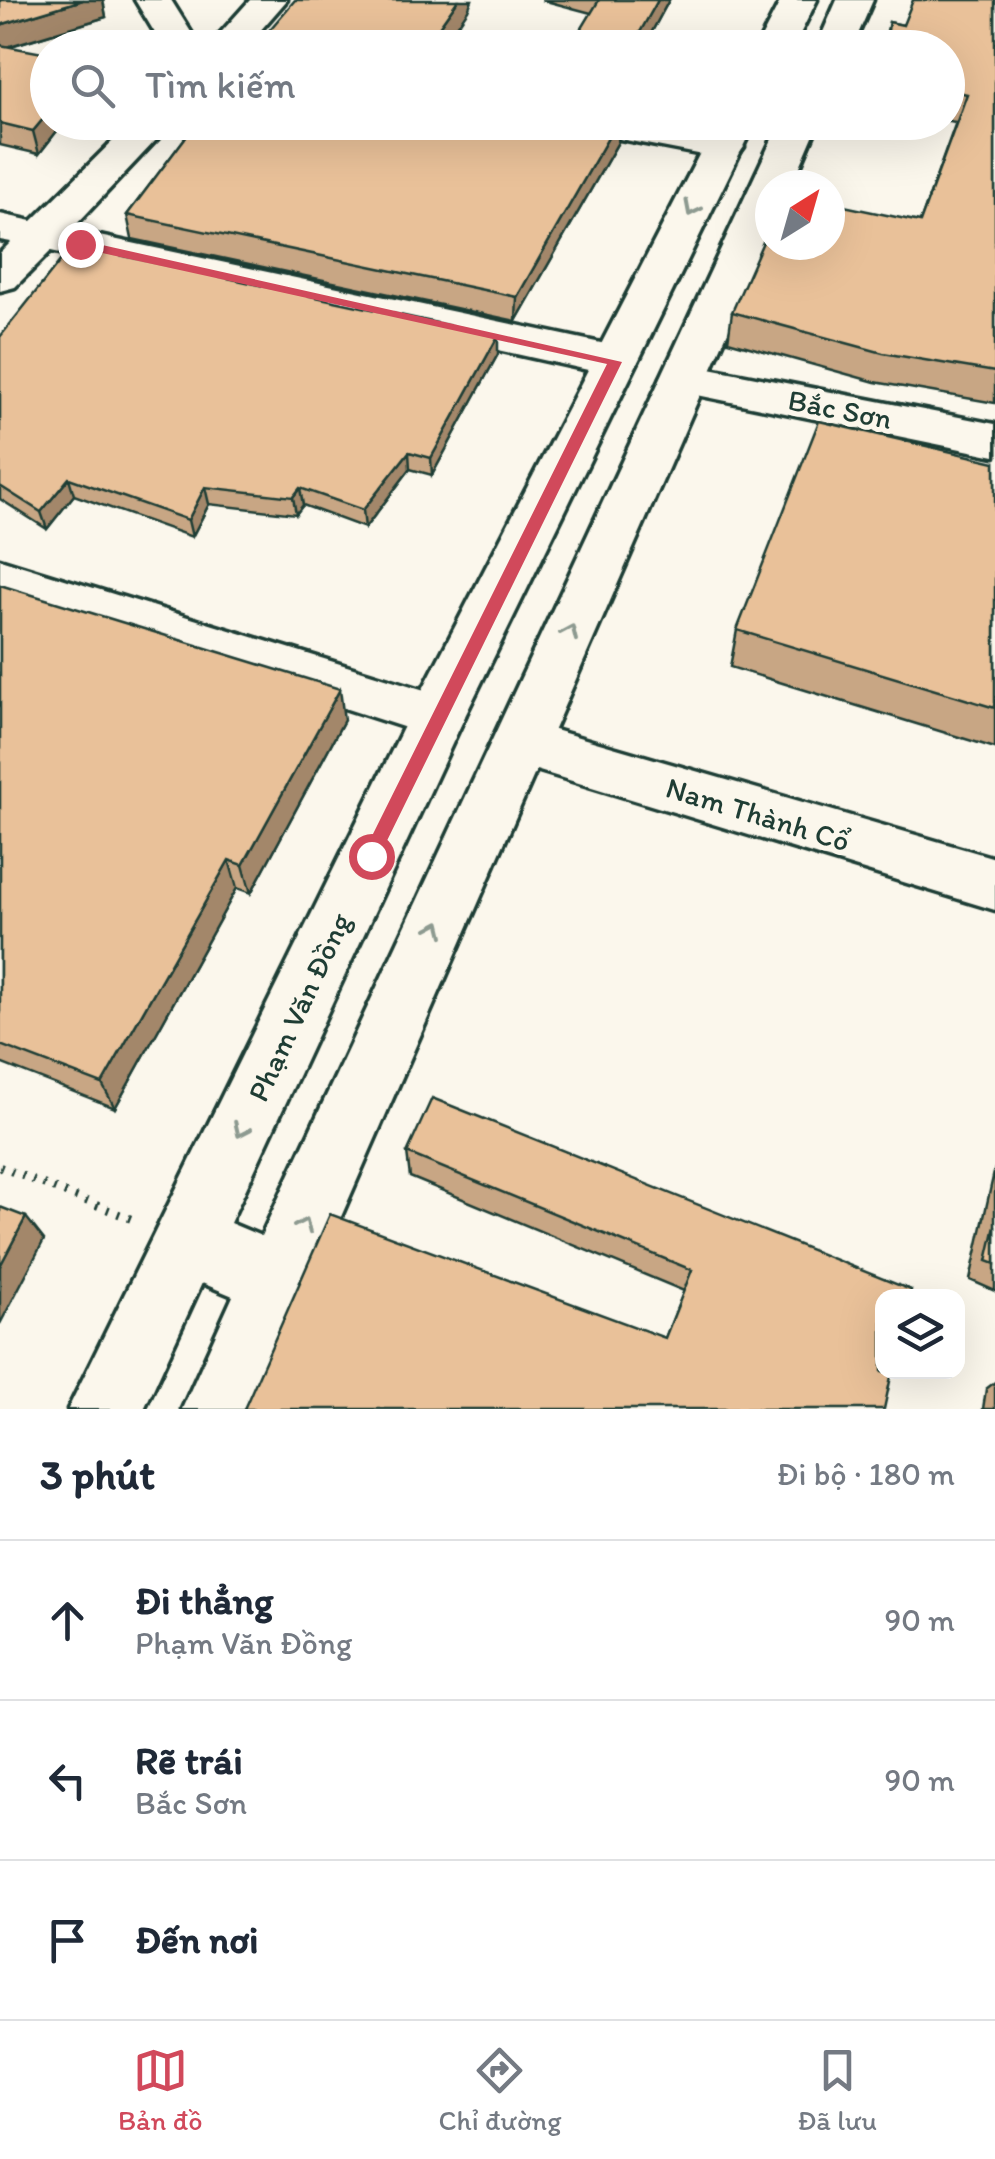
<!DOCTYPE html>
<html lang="vi">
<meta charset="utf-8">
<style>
:root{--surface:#fff;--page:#f2f2f3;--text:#1f2937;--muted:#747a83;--line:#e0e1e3;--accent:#d1495b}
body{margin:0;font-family:Itim,sans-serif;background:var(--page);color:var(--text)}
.controls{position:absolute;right:30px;bottom:30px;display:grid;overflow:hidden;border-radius:20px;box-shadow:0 10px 40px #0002}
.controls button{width:90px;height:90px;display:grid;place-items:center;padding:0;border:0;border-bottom:2px solid var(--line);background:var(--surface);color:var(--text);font:50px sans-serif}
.compass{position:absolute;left:755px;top:170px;width:90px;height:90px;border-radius:50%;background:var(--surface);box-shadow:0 10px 40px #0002;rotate:37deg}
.stop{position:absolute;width:30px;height:30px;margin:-22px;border:8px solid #d1495b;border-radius:50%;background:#fff}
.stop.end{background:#d1495b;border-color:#fff;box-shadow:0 2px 10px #0008}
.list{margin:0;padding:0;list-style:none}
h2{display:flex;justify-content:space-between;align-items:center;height:130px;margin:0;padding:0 40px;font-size:42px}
h2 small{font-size:32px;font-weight:400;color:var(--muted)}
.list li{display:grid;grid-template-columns:65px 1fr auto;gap:30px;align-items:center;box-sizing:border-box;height:160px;padding:0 40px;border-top:2px solid var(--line)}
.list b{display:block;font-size:38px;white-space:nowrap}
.list p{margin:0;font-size:32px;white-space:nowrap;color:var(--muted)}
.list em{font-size:32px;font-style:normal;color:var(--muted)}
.icon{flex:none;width:55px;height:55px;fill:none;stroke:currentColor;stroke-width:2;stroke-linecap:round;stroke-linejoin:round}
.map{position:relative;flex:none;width:995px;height:1409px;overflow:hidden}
.search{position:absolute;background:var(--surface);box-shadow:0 10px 40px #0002;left:30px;right:30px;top:30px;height:110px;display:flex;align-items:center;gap:25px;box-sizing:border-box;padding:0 35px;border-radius:55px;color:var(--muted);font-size:38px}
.sheet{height:610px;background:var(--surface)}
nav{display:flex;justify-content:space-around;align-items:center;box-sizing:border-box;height:140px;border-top:2px solid var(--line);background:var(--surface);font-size:28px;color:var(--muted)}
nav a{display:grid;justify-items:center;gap:5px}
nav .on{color:var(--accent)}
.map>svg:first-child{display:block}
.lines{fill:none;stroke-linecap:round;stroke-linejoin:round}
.minor-casing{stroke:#1f3d34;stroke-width:7}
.tertiary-casing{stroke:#1f3d34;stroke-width:7}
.path{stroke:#1f3d34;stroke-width:8;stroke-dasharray:2.5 9;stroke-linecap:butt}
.minor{fill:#fbf7ec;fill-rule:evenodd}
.tertiary{fill:#fbf7ec;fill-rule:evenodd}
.wall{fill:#c8a684;stroke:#1f3d34;stroke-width:2.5}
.shaded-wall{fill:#a3876b;stroke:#1f3d34;stroke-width:2.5}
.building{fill:#e9c199;stroke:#1f3d34;stroke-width:2.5}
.oneway{stroke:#8d9a90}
.route{fill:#d1495b}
.labels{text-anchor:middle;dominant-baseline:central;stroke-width:10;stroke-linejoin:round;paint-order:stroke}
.street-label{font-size:30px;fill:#1f3d34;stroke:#fbf7ec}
</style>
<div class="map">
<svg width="995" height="1409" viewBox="0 0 995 1409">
<rect width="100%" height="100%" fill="#fbf7ec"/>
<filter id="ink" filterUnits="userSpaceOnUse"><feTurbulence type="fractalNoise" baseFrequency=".01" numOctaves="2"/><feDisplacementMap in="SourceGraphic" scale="20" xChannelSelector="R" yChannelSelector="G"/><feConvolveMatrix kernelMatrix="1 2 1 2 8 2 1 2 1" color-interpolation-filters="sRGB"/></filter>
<g filter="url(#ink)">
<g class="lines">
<defs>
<path id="minor" d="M 135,0 L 171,0 L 201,48 L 164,48 Z
M 250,0 L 287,0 L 245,48 L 207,48 Z
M 132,122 L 173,122 L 71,230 L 615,346 L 631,350 L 638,361 L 631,372 L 615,376 L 51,251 L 15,287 L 0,291 L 0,253 L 11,242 L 0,240 L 0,214 L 32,221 Z
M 575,122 L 657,122 L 738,139 L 744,147 L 738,155 L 724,159 L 594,134 L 580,130 Z
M 684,363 L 995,424 L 995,456 L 668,389 L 661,378 L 668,367 Z
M 0,559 L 457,700 L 465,716 L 457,732 L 437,738 L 0,597 Z
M 520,720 L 995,858 L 995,910 L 500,759 L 492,743 L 500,727 Z"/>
<path id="tertiary" d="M 781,0 L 817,0 L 793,48 L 756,48 Z
M 837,0 L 873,0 L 852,48 L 816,48 Z
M 716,122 L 755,122 L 465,716 L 230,1223 L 261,1236 L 780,122 L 819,122 L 792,185 L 770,185 L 770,235 L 257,1409 L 182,1409 L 233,1296 L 202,1283 L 144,1409 L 68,1409 L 409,716 Z"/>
</defs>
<!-- minor casing -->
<use href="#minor" class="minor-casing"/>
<!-- tertiary casing -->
<use href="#tertiary" class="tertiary-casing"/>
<!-- path -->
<path class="path" d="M 0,1167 L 134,1220"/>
<!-- minor -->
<use href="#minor" class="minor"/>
<!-- tertiary -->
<use href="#tertiary" class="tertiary"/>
</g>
<!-- wall -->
<path class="wall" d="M 0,0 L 103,0 L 106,17 L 8,47 L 48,122 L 64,122 L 39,154 L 0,145 Z
M 542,0 L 669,0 L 643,48 L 591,13 Z
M 995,0 L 995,403 L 875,382 L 728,341 L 732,312 L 920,222 L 956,122 L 948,121 L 948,48 L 883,48 L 889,22 L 903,25 Z
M 197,122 L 620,122 L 618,142 L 516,321 L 132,239 L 127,215 Z
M 0,337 L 498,354 L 432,475 L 410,469 L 365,528 L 303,505 L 296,514 L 209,504 L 192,537 L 74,495 L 47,529 L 0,499 Z
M 995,462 L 995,748 L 730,667 L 737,630 Z
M 0,585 L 344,720 L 251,893 L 237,888 L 115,1108 L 0,1063 Z
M 407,1153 L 911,1290 L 665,1338 L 684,1291 L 410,1177 Z
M 995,1168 L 995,1291 L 970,1280 Z
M 995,1382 L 995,1409 L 983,1409 L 986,1389 Z"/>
<!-- shaded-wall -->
<path class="shaded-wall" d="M 83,0 L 103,0 L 106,17 L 0,49 L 0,25 Z
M 458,0 L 472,0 L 468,10 L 442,48 L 424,48 Z
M 658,0 L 669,0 L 643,48 L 631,48 Z
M 48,113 L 48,122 L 64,122 L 39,154 L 33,131 Z
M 617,122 L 620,122 L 618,142 L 516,321 L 517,297 Z
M 498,336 L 498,354 L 432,475 L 431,458 Z
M 409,452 L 410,469 L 365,528 L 363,510 Z
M 69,478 L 74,495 L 47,529 L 41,512 Z
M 205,487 L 209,504 L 192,537 L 188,520 Z
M 300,488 L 303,505 L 296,514 L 293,497 Z
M 340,689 L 344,720 L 251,893 L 243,865 Z
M 229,860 L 237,888 L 115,1108 L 102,1084 Z
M 26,1217 L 44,1240 L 0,1324 L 0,1266 Z"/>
<!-- building -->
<path class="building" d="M 0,0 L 83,0 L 0,25 Z
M 295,0 L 458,0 L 424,48 L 254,48 Z
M 599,0 L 658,0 L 631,48 L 570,48 Z
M 913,0 L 995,0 L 995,372 L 883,353 L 732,312 L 770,226 L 770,245 L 830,245 L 830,203 L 920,222 L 967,94 L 948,90 L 948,48 L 886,48 L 889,22 L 903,25 Z
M 0,45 L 48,54 L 48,113 L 33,131 L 0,123 Z
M 197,122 L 617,122 L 517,297 L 127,215 Z
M 73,245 L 498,336 L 431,458 L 409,452 L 363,510 L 300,488 L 293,497 L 205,487 L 188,520 L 69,478 L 41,512 L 0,486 L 0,337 Z
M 819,421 L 995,462 L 995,708 L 737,630 Z
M 0,585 L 340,689 L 243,865 L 229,860 L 102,1084 L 0,1045 Z
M 432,1098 L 911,1290 L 910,1296 L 882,1296 L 882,1372 L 892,1372 L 884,1409 L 244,1409 L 330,1214 L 665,1338 L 692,1270 L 407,1153 Z
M 0,1207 L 26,1217 L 0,1266 Z
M 995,1226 L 995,1264 L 987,1261 Z"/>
<!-- one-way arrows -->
<defs><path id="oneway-chevron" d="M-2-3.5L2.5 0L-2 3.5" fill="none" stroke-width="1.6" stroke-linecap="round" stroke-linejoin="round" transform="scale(2.5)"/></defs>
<g class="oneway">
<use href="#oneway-chevron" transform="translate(692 209) rotate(117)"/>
<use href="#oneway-chevron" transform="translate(570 632) rotate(-66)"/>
<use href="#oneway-chevron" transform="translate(437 928) rotate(-66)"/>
<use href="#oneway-chevron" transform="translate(241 1130) rotate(115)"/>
<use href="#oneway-chevron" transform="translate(304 1225) rotate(-66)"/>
</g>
</g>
<!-- route -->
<path class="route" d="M 80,240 L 622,362 L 377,861 L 371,863 L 362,856 L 607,364 L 75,247 Z"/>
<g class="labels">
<!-- street labels -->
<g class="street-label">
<text transform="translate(840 409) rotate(11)">Bắc Sơn</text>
<text transform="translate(758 814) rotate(17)">Nam Thành Cổ</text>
<text transform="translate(299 1007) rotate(-65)">Phạm Văn Đồng</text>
</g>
</g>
</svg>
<div class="controls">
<button><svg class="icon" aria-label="layers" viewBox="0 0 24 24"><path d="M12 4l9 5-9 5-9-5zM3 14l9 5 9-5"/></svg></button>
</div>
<svg class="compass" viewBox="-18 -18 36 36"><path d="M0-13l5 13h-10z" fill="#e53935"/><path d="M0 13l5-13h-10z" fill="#747a83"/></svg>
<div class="stop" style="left:371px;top:856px"></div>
<div class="stop end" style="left:80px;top:244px"></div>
<div class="search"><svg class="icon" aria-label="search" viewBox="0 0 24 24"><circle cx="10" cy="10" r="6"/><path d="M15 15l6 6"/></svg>Tìm kiếm</div>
</div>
<section class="sheet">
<h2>3 phút<small>Đi bộ · 180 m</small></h2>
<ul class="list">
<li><svg class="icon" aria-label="ahead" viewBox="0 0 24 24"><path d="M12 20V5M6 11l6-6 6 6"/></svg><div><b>Đi thẳng</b><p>Phạm Văn Đồng</p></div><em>90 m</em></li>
<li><svg class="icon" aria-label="left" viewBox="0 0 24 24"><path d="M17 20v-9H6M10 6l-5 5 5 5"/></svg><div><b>Rẽ trái</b><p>Bắc Sơn</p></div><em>90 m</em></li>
<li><svg class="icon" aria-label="arrive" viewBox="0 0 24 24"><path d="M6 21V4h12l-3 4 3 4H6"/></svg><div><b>Đến nơi</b></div></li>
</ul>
</section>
<nav>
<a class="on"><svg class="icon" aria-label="map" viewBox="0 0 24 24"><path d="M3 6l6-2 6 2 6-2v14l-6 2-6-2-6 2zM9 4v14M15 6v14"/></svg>Bản đồ</a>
<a><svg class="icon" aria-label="directions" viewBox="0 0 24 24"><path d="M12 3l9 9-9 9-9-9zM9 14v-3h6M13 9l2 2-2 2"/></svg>Chỉ đường</a>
<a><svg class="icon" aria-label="saved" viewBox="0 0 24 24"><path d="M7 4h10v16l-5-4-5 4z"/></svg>Đã lưu</a>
</nav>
